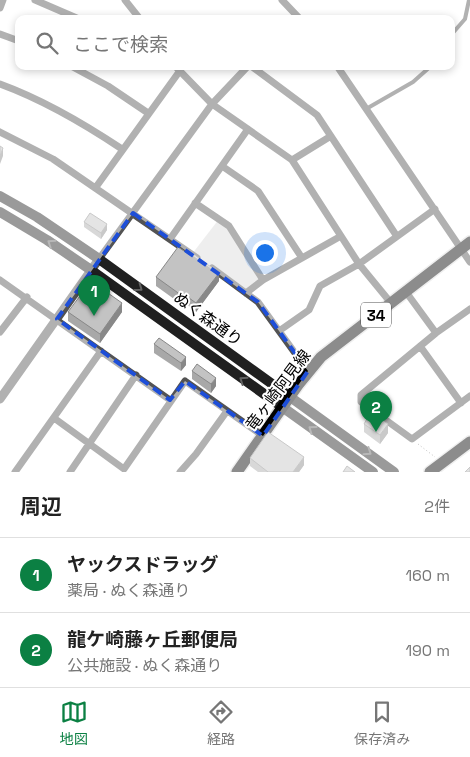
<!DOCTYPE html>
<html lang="ja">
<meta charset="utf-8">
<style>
:root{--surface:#fff;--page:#f6f6f6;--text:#222;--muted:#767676;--line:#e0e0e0;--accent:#0b8043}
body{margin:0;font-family:"Space Grotesk","Noto Sans JP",sans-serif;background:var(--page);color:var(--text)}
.you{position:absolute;left:264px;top:252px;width:18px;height:18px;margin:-12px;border:4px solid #fff;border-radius:50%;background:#1a73e8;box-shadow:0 0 0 8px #1a73e833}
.badge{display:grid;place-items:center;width:32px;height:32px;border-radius:50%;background:var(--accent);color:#fff;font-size:16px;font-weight:700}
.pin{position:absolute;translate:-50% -41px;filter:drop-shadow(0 1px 2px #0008)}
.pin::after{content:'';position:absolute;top:26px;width:18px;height:15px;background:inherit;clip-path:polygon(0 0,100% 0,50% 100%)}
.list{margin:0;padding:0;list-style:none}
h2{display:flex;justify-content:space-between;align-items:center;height:65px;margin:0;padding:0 20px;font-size:21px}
h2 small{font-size:16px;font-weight:400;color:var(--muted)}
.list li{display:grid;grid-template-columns:32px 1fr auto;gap:15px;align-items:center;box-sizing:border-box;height:75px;padding:0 20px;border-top:1px solid var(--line)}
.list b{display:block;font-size:19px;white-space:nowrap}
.list p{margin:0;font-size:16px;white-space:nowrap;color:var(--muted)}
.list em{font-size:16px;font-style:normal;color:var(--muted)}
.icon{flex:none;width:28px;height:28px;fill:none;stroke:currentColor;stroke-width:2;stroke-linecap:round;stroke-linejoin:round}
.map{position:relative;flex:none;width:470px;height:472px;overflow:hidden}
.search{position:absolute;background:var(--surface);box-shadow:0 2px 8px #0003;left:15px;right:15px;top:15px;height:55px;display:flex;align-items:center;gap:12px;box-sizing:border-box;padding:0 18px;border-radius:10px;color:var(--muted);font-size:19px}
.sheet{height:215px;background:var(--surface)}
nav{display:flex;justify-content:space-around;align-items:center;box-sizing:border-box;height:70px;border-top:1px solid var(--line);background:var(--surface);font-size:14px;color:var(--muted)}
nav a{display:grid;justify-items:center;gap:2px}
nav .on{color:var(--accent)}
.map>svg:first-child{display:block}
.park{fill:#dadada}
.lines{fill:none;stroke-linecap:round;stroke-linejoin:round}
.primary-casing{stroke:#dbdbdb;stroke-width:14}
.path{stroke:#757575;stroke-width:1;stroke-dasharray:1 2.5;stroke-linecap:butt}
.service{stroke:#535353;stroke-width:4}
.minor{stroke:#535353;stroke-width:7}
.tertiary{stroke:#535353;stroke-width:9}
.secondary{stroke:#202020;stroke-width:10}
.primary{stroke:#000;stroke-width:11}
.wall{fill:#a8a8a8}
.shaded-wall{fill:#888}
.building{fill:#c3c3c3;stroke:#888}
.oneway{stroke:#636363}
.marked{fill:none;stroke:#1d4ed8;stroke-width:4;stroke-dasharray:10 6;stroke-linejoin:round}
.labels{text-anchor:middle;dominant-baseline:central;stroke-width:4;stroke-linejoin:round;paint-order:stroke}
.shield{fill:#fff;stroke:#4c4c4c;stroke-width:1}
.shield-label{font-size:15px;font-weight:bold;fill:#000}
.street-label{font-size:16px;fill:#000;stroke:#fff}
</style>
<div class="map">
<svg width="470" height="472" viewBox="0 0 470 472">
<rect width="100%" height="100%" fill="#fff"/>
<!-- park -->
<path class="park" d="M 219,219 L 229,226 L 263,280 L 246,293 L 192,254 Z"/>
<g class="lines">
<defs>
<path id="primary" d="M 237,472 L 298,385 L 321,357 L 470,242
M 430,472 L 470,442"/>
</defs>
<!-- primary casing -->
<use href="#primary" class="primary-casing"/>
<!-- path -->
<path class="path" d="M 418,444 L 435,457"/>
<!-- service -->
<path class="service" d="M 451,35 L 465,19 L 469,0
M 366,109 L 413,82 L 431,66"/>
<!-- minor -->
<path class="minor" d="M 35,0 L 79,19
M 125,0 L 140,19
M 282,0 L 300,19
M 0,8 L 3,0
M 0,34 L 19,41
M 71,66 L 108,86 L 148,113
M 175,66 L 212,104 L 292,160 L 359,264 L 391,303
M 251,66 L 317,115 L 396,235
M 337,66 L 470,262
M 0,84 C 44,100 83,123 122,149
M 0,132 L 53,159 L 197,258
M 292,160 L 331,136
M 222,166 L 258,191 L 302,258
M 96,187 L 179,72
M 195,203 L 229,226 L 263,280
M 170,239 L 248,129
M 99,259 L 212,104 L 248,66
M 212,268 L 258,302 L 308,371
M 0,280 L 170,400
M 406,292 L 436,333
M 246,293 L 263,280 L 341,236
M 470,309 L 436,333 L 361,395 L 361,402 L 412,439 L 470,396
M 279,331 L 309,310 L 320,286 L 359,264 L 435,209
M 0,332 L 27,297
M 420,346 L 461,403
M 54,418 L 124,469 L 185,381 L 263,436
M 15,472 L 101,351
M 70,472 L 136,375
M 180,472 L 196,454 L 227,411"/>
<!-- tertiary -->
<path class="tertiary" d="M 0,399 L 99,259"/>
<!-- secondary -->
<path class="secondary" d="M 0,196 L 37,217 L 99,259 L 394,472
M 0,212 L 47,240 L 91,270 L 373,472"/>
<!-- primary -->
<use href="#primary" class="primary"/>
</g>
<!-- wall -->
<path class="wall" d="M 84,222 L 107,230 L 101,239 L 84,227 Z
M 156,277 L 219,281 L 196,312 L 185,303 L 181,304 L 156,286 Z
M 68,312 L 122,312 L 100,343 L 68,321 Z
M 154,344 L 186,365 L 181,371 L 154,353 Z
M 192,371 L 216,386 L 211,393 L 192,379 Z
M 364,424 L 388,433 L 380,444 L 364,432 Z
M 250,458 L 304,465 L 299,472 L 258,472 L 250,466 Z"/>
<!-- shaded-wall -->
<path class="shaded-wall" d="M 3,148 L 3,156 L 0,164 L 0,156 Z
M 107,224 L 107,230 L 101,239 L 101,233 Z
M 219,273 L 219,281 L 196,312 L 196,303 Z
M 122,303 L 122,312 L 100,343 L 100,334 Z
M 186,357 L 186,365 L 181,371 L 181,363 Z
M 216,378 L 216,386 L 211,393 L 211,384 Z
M 388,424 L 388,433 L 380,444 L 380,435 Z
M 304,457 L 304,465 L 299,472 L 293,472 Z"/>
<!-- building -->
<path class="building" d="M 0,146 L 3,148 L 0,156 Z
M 90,213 L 107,224 L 101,233 L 84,222 Z
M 178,247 L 190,255 L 192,253 L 219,273 L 196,303 L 185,295 L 181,295 L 156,277 Z
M 91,281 L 122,303 L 100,334 L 68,312 Z
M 159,338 L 186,357 L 181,363 L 154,344 Z
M 197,364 L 216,378 L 211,384 L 192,371 Z
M 371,412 L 388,424 L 380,435 L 364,424 Z
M 268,432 L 304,457 L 293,472 L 268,472 L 250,458 Z
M 347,466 L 355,472 L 343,472 Z
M 470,467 L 470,472 L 465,472 Z"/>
<!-- one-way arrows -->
<defs><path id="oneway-chevron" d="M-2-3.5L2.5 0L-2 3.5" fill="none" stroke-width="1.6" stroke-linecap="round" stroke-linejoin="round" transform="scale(1.25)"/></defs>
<g class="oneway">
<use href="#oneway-chevron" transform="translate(51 243) rotate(-146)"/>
<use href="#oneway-chevron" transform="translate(139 288) rotate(36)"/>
<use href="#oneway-chevron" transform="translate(243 380) rotate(-145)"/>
<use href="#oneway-chevron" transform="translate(312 429) rotate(-144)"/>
<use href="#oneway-chevron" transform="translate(368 452) rotate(35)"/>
</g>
<!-- marked area -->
<path d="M0 0H470V472H0ZM 133,213 L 258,302 L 308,371 L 263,436 L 185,381 L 170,400 L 57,319 Z" fill="#fff" fill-opacity=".55" fill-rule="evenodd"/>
<path class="marked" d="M 133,213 L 258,302 L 308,371 L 263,436 L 185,381 L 170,400 L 57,319 Z"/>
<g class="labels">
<!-- shield labels -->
<rect class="shield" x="361" y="302.5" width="30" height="25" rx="4"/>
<g class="shield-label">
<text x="376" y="315">34</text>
</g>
<!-- street labels -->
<g class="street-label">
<text transform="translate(208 319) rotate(36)">ぬく森通り</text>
<text transform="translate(278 390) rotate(-53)">竜ヶ崎阿見線</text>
</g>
</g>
</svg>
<div class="you"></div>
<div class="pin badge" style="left:94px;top:316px">1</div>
<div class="pin badge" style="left:376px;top:432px">2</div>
<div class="search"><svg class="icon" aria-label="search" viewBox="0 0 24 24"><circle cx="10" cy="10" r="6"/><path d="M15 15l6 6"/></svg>ここで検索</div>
</div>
<section class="sheet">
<h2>周辺<small>2件</small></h2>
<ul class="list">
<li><span class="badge">1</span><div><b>ヤックスドラッグ</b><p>薬局 · ぬく森通り</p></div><em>160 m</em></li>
<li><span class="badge">2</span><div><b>龍ケ崎藤ヶ丘郵便局</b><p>公共施設 · ぬく森通り</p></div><em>190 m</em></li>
</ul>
</section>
<nav>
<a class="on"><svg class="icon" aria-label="map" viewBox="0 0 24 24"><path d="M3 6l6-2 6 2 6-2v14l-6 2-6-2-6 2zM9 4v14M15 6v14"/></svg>地図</a>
<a><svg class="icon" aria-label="directions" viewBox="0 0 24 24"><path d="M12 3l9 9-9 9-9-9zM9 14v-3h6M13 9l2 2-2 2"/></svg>経路</a>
<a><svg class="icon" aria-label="saved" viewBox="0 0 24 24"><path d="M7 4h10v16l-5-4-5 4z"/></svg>保存済み</a>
</nav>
